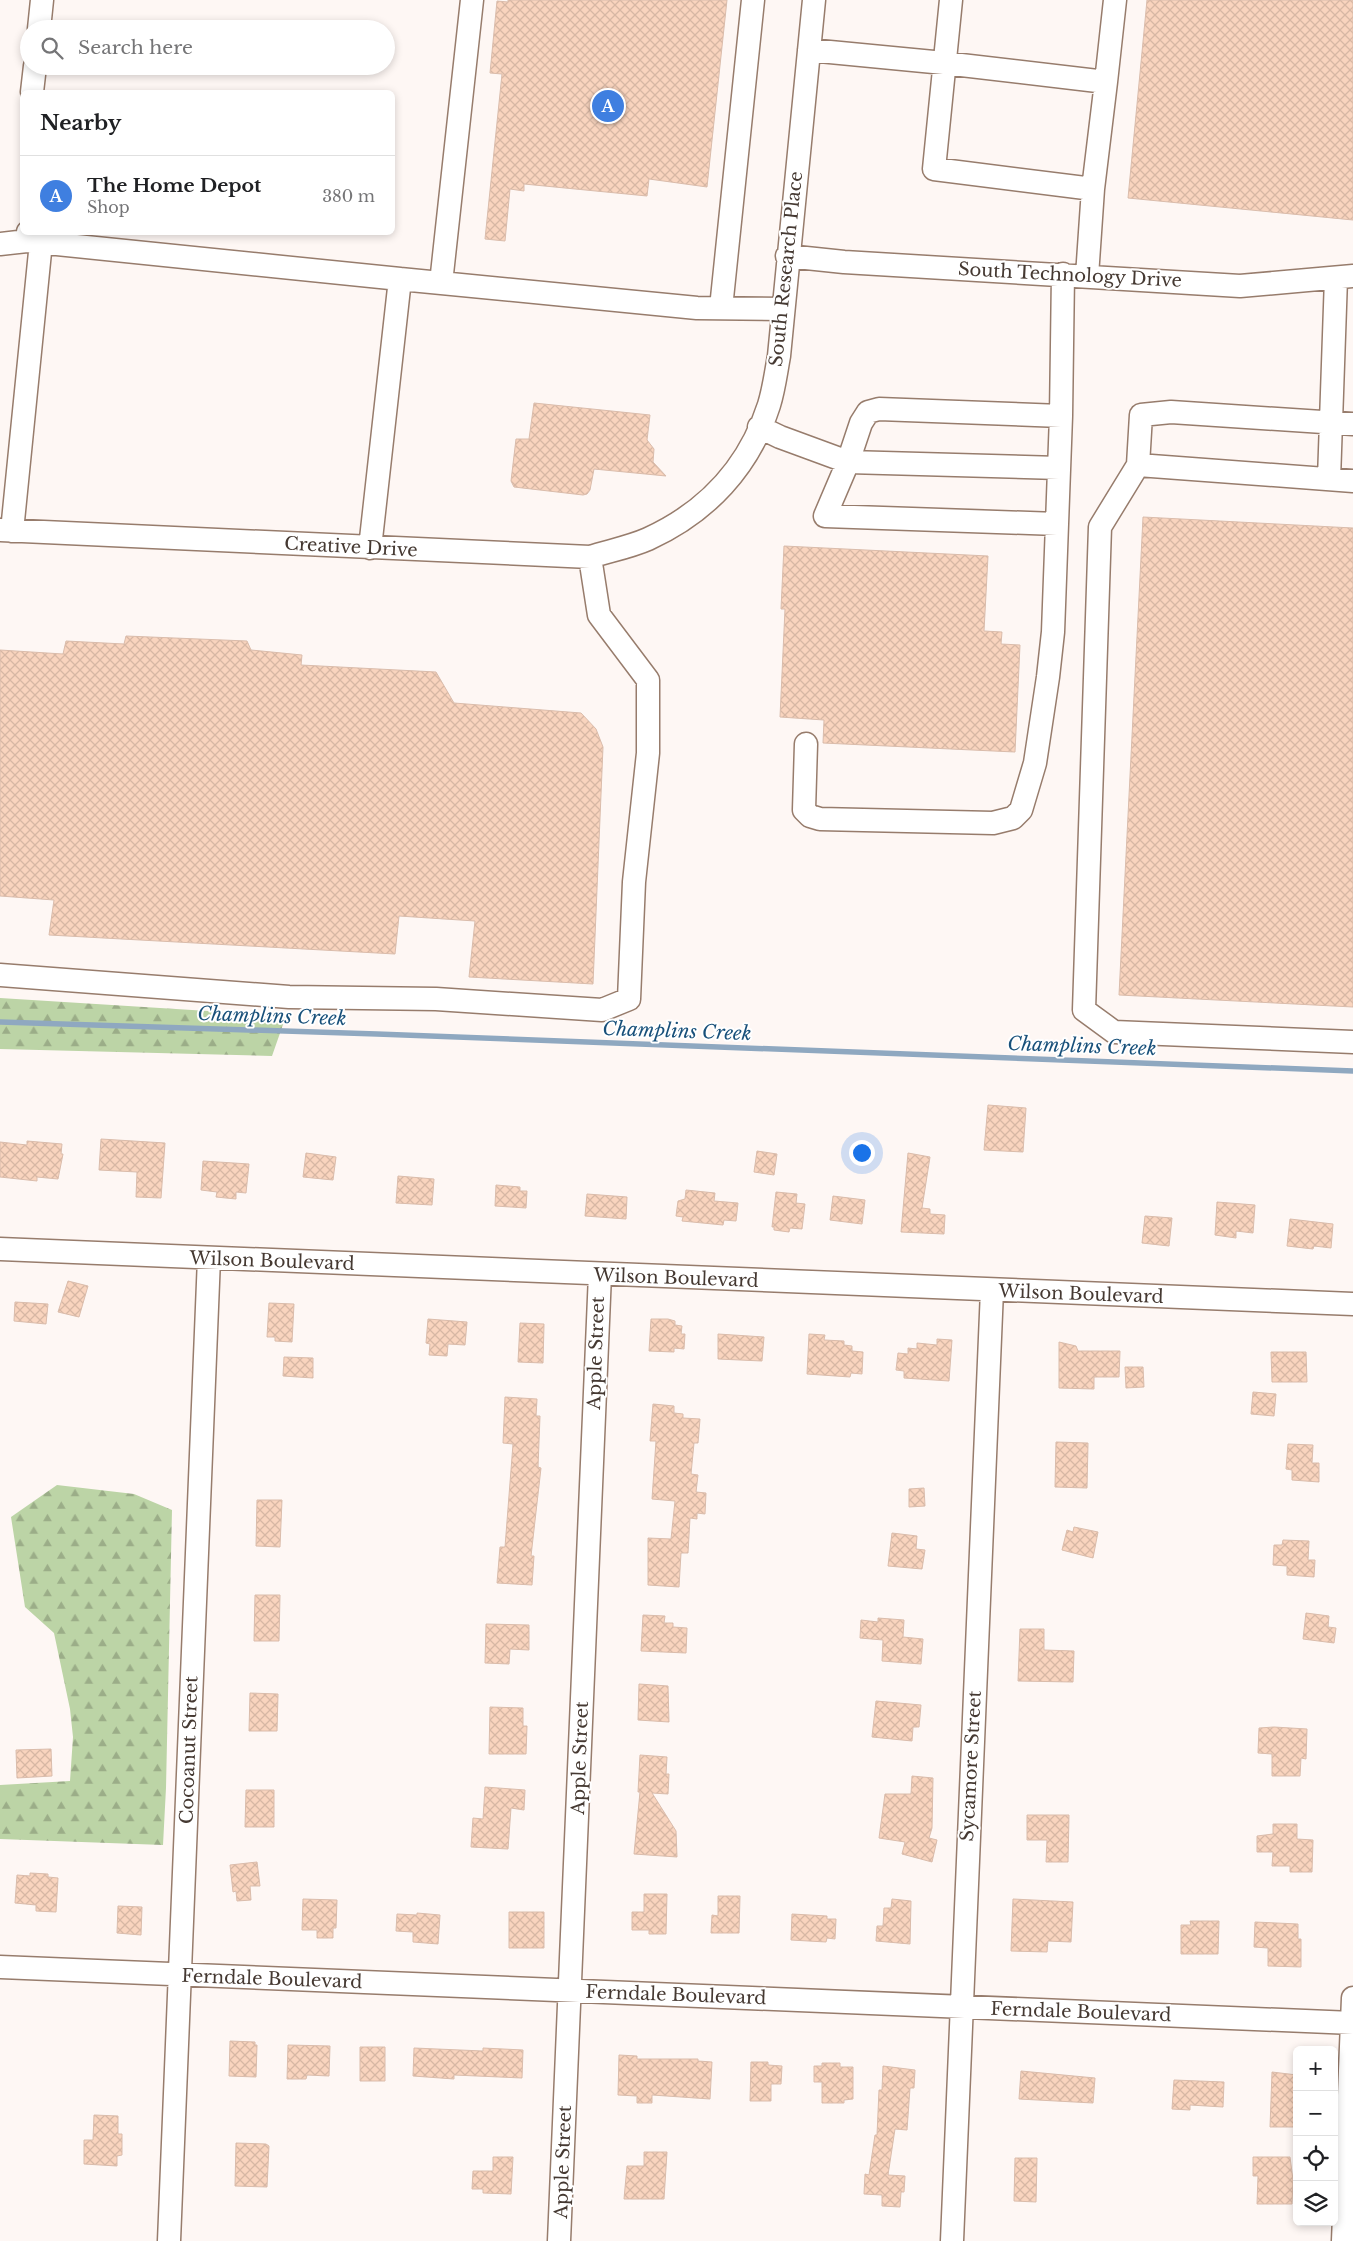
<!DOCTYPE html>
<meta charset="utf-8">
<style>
:root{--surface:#fff;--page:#f6f6f6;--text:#202124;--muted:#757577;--line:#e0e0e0;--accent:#0f766e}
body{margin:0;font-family:"Libre Baskerville",serif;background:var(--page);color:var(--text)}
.controls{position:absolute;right:15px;bottom:15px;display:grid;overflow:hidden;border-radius:8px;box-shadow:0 2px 8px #0003}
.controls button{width:45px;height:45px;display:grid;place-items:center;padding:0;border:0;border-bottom:1px solid var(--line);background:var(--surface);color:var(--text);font:25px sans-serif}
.you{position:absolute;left:861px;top:1152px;width:18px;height:18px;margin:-12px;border:4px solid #fff;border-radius:50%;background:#1a73e8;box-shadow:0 0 0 8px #1a73e833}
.badge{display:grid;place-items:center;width:32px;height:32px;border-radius:50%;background:var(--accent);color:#fff;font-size:16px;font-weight:700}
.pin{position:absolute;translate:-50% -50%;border:2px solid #fff;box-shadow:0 1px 5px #0006}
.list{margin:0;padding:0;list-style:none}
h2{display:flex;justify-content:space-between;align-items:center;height:65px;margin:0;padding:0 20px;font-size:21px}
h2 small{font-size:16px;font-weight:400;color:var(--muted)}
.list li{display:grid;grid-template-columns:32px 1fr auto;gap:15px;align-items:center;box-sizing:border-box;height:80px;padding:0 20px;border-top:1px solid var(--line)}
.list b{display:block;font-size:19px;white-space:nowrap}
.list p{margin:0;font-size:16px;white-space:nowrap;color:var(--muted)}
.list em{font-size:16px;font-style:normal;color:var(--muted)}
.icon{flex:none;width:28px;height:28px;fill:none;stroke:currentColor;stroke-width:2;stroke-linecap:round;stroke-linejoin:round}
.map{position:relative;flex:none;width:1353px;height:2241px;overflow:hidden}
.search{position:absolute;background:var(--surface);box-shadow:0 2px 8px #0003;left:20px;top:20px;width:375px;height:55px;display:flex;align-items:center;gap:12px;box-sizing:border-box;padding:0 18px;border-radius:28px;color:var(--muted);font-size:19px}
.panel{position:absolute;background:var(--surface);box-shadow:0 2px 8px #0003;left:20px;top:90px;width:375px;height:145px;border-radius:8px}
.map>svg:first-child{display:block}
.forest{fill:url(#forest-firs)}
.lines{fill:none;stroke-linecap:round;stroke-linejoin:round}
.stream{stroke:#8fa8c0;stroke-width:5.5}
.building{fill:url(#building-cross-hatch);stroke:#dabcab}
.minor-casing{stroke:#977c6c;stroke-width:25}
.minor{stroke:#fff;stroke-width:22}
.labels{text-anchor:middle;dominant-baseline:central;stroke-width:4;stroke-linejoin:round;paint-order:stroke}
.street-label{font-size:18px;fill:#453932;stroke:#fff}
.water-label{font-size:19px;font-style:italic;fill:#18507a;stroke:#fff}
</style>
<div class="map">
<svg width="1353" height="2241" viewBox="0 0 1353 2241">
<defs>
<pattern id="forest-firs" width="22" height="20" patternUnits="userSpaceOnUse" patternTransform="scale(1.25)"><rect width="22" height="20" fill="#bcd4a6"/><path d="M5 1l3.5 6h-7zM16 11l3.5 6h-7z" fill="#9bad88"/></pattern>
<pattern id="building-cross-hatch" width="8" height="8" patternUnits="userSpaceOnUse" patternTransform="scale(1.25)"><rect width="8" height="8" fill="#f9d4be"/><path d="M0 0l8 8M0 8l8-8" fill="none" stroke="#d7b7a4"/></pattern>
</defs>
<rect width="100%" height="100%" fill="#fef7f4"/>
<!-- forest -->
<path class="forest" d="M 0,998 L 286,1016 L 272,1056 L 0,1049 Z
M 57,1485 L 134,1494 L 172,1510 L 166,1788 L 163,1845 L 0,1839 L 0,1785 L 70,1781 L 73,1737 L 70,1709 L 54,1633 L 25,1607 L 11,1517 Z"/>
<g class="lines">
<!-- stream -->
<path class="stream" d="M 0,1022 L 377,1034 L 1353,1071"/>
</g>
<!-- building -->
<path class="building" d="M 508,0 L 727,0 L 707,187 L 649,179 L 647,196 L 524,184 L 524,191 L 510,189 L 505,241 L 485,239 L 502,74 L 490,73 L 497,1 L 508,2 Z
M 1147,0 L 1353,0 L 1353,220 L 1128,198 Z
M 534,403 L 650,415 L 647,440 L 654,449 L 653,462 L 666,476 L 594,469 L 590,490 L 587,494 L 583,495 L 514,487 L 511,481 L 516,439 L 529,439 Z
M 1143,517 L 1353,528 L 1353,1007 L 1119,995 Z
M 784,546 L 988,556 L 984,631 L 1002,632 L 1001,644 L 1020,645 L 1015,752 L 823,743 L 824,720 L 780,717 L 785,609 L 781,609 Z
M 126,636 L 247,641 L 251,650 L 302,655 L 301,665 L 436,672 L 454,703 L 581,713 L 596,729 L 603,747 L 593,984 L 469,977 L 475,921 L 399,916 L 395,954 L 49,935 L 54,900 L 0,896 L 0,650 L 63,654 L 66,641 L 124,644 Z
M 988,1105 L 1026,1108 L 1023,1152 L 984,1150 Z
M 101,1139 L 165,1143 L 161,1198 L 136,1197 L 137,1172 L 99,1170 Z
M 27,1141 L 62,1144 L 61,1154 L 63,1154 L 58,1179 L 37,1177 L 37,1181 L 0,1177 L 0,1142 L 27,1145 Z
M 757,1151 L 777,1154 L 774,1175 L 754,1172 Z
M 306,1153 L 336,1157 L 333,1180 L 303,1177 Z
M 908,1153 L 930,1157 L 922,1208 L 930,1209 L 930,1214 L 945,1215 L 944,1234 L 901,1232 Z
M 203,1161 L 249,1164 L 246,1193 L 236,1192 L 236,1199 L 216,1197 L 217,1192 L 201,1190 Z
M 398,1176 L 434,1179 L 432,1205 L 396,1203 Z
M 496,1185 L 520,1187 L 520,1191 L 527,1191 L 526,1208 L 495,1206 Z
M 686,1190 L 715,1193 L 714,1201 L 738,1203 L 736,1221 L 724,1220 L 723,1225 L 682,1221 L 683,1217 L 676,1216 L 678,1201 L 685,1199 Z
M 776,1192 L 797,1194 L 796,1203 L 805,1204 L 802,1229 L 790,1228 L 789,1232 L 774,1230 L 774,1227 L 772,1227 Z
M 587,1194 L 627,1197 L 626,1219 L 585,1216 Z
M 833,1196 L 865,1200 L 862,1224 L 830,1220 Z
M 1217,1202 L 1255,1205 L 1253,1233 L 1236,1231 L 1236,1238 L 1215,1235 Z
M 1145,1216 L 1172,1218 L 1169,1246 L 1142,1243 Z
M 1290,1219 L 1333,1224 L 1331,1248 L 1314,1246 L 1313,1249 L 1287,1246 Z
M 68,1281 L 88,1286 L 79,1317 L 58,1312 Z
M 15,1302 L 48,1304 L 46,1324 L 14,1321 Z
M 269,1303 L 294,1304 L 292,1342 L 275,1341 L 275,1337 L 267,1337 Z
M 428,1319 L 467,1322 L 465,1345 L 448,1344 L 447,1356 L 429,1355 L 430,1344 L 426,1343 Z
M 651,1319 L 668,1319 L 675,1321 L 675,1325 L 682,1326 L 681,1334 L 685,1334 L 684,1349 L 674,1348 L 674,1352 L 649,1351 Z
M 520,1323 L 544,1324 L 543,1363 L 518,1362 Z
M 718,1334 L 764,1337 L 762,1361 L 718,1359 Z
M 809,1334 L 825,1335 L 824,1340 L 844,1341 L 844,1345 L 852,1346 L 852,1351 L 863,1352 L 862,1374 L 851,1373 L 850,1377 L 807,1374 Z
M 937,1339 L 952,1340 L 949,1381 L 904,1378 L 904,1371 L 896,1370 L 898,1353 L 908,1354 L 908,1348 L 917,1349 L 917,1343 L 937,1345 Z
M 1059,1342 L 1076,1346 L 1078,1351 L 1120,1351 L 1119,1377 L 1094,1377 L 1094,1389 L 1059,1388 Z
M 1271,1352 L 1306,1352 L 1307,1382 L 1272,1382 Z
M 284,1357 L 313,1358 L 313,1378 L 283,1376 Z
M 1125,1367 L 1143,1367 L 1144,1387 L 1126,1388 Z
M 1253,1392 L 1276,1394 L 1274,1416 L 1251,1414 Z
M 505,1397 L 537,1399 L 536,1416 L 540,1416 L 538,1467 L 541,1468 L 531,1556 L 534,1556 L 532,1585 L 497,1583 L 500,1547 L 505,1547 L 513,1444 L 503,1443 Z
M 653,1404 L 674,1406 L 674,1413 L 683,1414 L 683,1418 L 700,1419 L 698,1443 L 694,1443 L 691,1474 L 698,1475 L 696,1492 L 706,1493 L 705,1514 L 697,1513 L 697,1519 L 690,1518 L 688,1553 L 681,1553 L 679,1587 L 648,1585 L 648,1538 L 671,1539 L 675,1501 L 652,1499 L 656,1441 L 650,1441 Z
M 1056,1442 L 1088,1443 L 1087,1488 L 1055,1487 Z
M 1288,1444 L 1313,1445 L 1312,1463 L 1319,1463 L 1319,1482 L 1292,1480 L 1292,1470 L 1286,1469 Z
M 924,1488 L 925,1506 L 909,1507 L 909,1489 Z
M 257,1500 L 282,1500 L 280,1547 L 256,1546 Z
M 1074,1527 L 1098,1532 L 1093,1558 L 1062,1550 L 1067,1530 L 1073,1532 Z
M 892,1533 L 917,1536 L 916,1549 L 925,1550 L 922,1569 L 888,1566 Z
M 1283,1540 L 1309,1541 L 1308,1560 L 1315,1560 L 1314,1577 L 1287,1575 L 1287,1566 L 1273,1565 L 1274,1545 L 1282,1545 Z
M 255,1595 L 280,1595 L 279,1641 L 254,1641 Z
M 1306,1613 L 1329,1616 L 1328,1627 L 1336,1628 L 1334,1643 L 1303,1639 Z
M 643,1615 L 665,1616 L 664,1623 L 673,1623 L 673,1627 L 687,1628 L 686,1653 L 641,1651 Z
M 878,1618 L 904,1620 L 903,1637 L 923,1639 L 921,1664 L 882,1661 L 883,1640 L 860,1638 L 861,1620 L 878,1622 Z
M 486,1624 L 529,1625 L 529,1650 L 510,1649 L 509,1664 L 485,1663 Z
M 1020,1629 L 1044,1629 L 1044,1650 L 1074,1651 L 1073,1682 L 1018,1681 Z
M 639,1684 L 668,1686 L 669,1722 L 638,1720 Z
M 250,1693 L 278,1694 L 277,1731 L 249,1731 Z
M 876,1701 L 921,1705 L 919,1727 L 913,1727 L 912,1741 L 872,1737 Z
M 490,1707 L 523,1708 L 523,1726 L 527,1726 L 526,1754 L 489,1754 Z
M 1274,1727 L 1307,1729 L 1306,1759 L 1301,1758 L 1300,1776 L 1272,1776 L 1272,1754 L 1258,1753 L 1259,1728 Z
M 51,1749 L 52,1776 L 17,1778 L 16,1750 Z
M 640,1755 L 667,1757 L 666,1774 L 669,1774 L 668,1794 L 652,1793 L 676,1831 L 677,1857 L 634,1854 L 640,1792 L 638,1792 Z
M 912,1776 L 933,1778 L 932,1828 L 929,1838 L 937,1840 L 932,1862 L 902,1854 L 905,1842 L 879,1838 L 885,1794 L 911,1794 Z
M 485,1787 L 525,1790 L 524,1810 L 511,1808 L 508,1849 L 471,1847 L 473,1818 L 483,1819 Z
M 246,1790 L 274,1790 L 274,1827 L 245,1827 Z
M 1027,1815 L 1069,1815 L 1068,1862 L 1046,1862 L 1047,1840 L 1027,1840 Z
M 1273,1824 L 1297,1824 L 1297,1839 L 1313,1840 L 1312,1872 L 1290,1872 L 1290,1866 L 1272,1866 L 1273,1852 L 1257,1852 L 1257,1836 L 1273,1834 Z
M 257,1862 L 260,1886 L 250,1886 L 251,1900 L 237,1901 L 236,1891 L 233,1892 L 230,1865 Z
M 30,1873 L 48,1874 L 48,1877 L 58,1878 L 56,1912 L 36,1911 L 36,1905 L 15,1903 L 17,1875 L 30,1876 Z
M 644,1894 L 667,1894 L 666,1934 L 649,1934 L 649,1930 L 632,1930 L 632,1912 L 644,1912 Z
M 718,1896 L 740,1896 L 739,1933 L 711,1933 L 712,1915 L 718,1916 Z
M 303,1899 L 337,1900 L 336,1928 L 333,1928 L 333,1938 L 317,1938 L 317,1930 L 302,1930 Z
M 892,1899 L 911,1901 L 910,1944 L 876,1941 L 877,1926 L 883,1926 L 884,1908 L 891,1908 Z
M 1013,1899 L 1073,1902 L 1071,1942 L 1048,1941 L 1047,1952 L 1011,1951 Z
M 118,1906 L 142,1907 L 141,1935 L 117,1933 Z
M 509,1912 L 544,1912 L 544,1948 L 509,1948 Z
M 417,1913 L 440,1915 L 438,1944 L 413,1942 L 413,1932 L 396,1931 L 397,1914 L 417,1915 Z
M 792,1914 L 827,1916 L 827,1919 L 836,1919 L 835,1939 L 827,1938 L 826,1942 L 791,1940 Z
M 1190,1921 L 1219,1921 L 1218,1954 L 1181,1954 L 1181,1925 L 1191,1925 Z
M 1255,1922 L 1298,1924 L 1298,1939 L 1301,1939 L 1301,1967 L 1268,1966 L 1268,1948 L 1254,1947 Z
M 230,2041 L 255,2042 L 255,2045 L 257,2045 L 256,2077 L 229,2076 Z
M 288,2045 L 330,2046 L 329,2076 L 307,2075 L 306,2079 L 287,2079 Z
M 360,2047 L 385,2047 L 385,2081 L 360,2081 Z
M 414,2048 L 483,2051 L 483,2048 L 523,2050 L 522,2078 L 454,2075 L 454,2079 L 413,2076 Z
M 619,2055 L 637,2056 L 637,2059 L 698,2059 L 698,2061 L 712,2062 L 710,2099 L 652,2095 L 652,2103 L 637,2103 L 637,2096 L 618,2095 Z
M 751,2062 L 768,2062 L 768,2065 L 782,2066 L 781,2084 L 771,2084 L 771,2101 L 750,2101 Z
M 822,2063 L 840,2063 L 840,2067 L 853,2067 L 853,2099 L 844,2100 L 844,2103 L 822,2103 L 822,2082 L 814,2082 L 814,2066 L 822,2066 Z
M 883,2066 L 915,2070 L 914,2088 L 910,2088 L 907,2130 L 895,2129 L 888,2175 L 905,2176 L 904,2192 L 901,2192 L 900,2207 L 882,2206 L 882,2195 L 864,2194 L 865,2174 L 869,2175 L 875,2135 L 877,2135 L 879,2090 L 882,2090 Z
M 1021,2071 L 1095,2078 L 1093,2103 L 1019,2099 Z
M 1272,2072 L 1297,2075 L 1294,2127 L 1270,2127 Z
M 1174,2080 L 1224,2082 L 1223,2107 L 1190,2105 L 1190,2110 L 1172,2109 Z
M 94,2115 L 118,2116 L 118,2134 L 122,2134 L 122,2155 L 117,2156 L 117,2166 L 84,2164 L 84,2140 L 93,2140 Z
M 236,2143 L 266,2144 L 269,2146 L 267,2187 L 235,2186 Z
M 644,2152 L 667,2152 L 664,2199 L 624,2199 L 627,2166 L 644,2166 Z
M 493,2157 L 513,2157 L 511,2194 L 483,2193 L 483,2189 L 472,2189 L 473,2171 L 493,2171 Z
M 1253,2157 L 1290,2157 L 1293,2180 L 1292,2204 L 1257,2204 L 1258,2176 L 1253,2176 Z
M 1015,2158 L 1037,2158 L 1036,2202 L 1014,2201 Z"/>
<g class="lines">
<defs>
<path id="minor" d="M 951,0 L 934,169 L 1093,189 L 1087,276
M 39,29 L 42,0
M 809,50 L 944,63 L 1106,82 L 1115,0
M 32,92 L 35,66
M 1093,189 L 1106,82
M 27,241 L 400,279 L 370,548
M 0,244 L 27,241 L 28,232
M 787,256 L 844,262 L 1240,286 L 1353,276
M 400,279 L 697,308 L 783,309
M 441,283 L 472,0
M 721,308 L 753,0
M 1353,424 L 1171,412 L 1141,415 L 1138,465 L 1100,527 L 1084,1010 L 1114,1032 L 1353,1042
M 759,427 L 780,437 L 848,462 L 861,423 L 868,412 L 879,409 L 1061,416 L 1063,274
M 1138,465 L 1353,481
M 1059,468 L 848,462 L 825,516 L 1057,524 L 1061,416
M 1329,479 L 1336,278
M 0,530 L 590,557 C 609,551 630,547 648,539 C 707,512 749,467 769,405 C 774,389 776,372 779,356 L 814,0
M 12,531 L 41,242
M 806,744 L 804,810 L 810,816 L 820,819 L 993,823 L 1013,818 L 1021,810 L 1035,763 L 1048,677 L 1053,632 L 1057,524
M 0,975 L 289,997 L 436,999 L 602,1010 L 629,999 L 634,882 L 648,753 L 648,680 L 599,615 L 590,557
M 0,1249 L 1353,1304
M 0,1967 L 1353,2023
M 169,2241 L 209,1258
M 559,2241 L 600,1274
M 952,2241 L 992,1290
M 1343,2241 L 1353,1998"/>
</defs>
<!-- minor casing -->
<use href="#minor" class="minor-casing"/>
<!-- minor -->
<use href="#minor" class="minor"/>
</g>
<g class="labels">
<!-- street labels -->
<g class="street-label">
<text transform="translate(786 269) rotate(-84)">South Research Place</text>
<text transform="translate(1070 275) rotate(3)">South Technology Drive</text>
<text transform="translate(351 547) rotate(3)">Creative Drive</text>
<text transform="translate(272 1261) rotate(2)">Wilson Boulevard</text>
<text transform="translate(676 1278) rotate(2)">Wilson Boulevard</text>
<text transform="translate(1081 1294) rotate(2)">Wilson Boulevard</text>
<text transform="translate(596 1353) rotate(-88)">Apple Street</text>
<text transform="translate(189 1750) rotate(-88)">Cocoanut Street</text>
<text transform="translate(580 1758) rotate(-88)">Apple Street</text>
<text transform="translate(971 1766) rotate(-87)">Sycamore Street</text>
<text transform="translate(272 1979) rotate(2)">Ferndale Boulevard</text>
<text transform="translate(676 1995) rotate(2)">Ferndale Boulevard</text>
<text transform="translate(1081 2012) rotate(2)">Ferndale Boulevard</text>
<text transform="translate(563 2162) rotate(-88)">Apple Street</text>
</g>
<!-- water labels -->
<g class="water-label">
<text transform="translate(272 1016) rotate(2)">Champlins Creek</text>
<text transform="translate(677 1031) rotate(2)">Champlins Creek</text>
<text transform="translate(1082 1046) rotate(2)">Champlins Creek</text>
</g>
</g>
</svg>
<div class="controls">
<button>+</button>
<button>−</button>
<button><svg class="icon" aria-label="locate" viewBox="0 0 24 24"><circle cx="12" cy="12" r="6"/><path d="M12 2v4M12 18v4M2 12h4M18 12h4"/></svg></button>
<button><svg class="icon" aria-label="layers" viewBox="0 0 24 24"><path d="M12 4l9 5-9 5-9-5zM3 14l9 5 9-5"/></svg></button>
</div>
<div class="you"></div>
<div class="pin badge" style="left:608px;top:106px;background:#3f7fe0">A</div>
<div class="search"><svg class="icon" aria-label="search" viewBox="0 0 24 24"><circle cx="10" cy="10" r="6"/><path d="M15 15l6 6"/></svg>Search here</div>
<section class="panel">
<h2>Nearby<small></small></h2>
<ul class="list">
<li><span class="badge" style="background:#3f7fe0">A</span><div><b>The Home Depot</b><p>Shop</p></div><em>380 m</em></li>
</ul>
</section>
</div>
